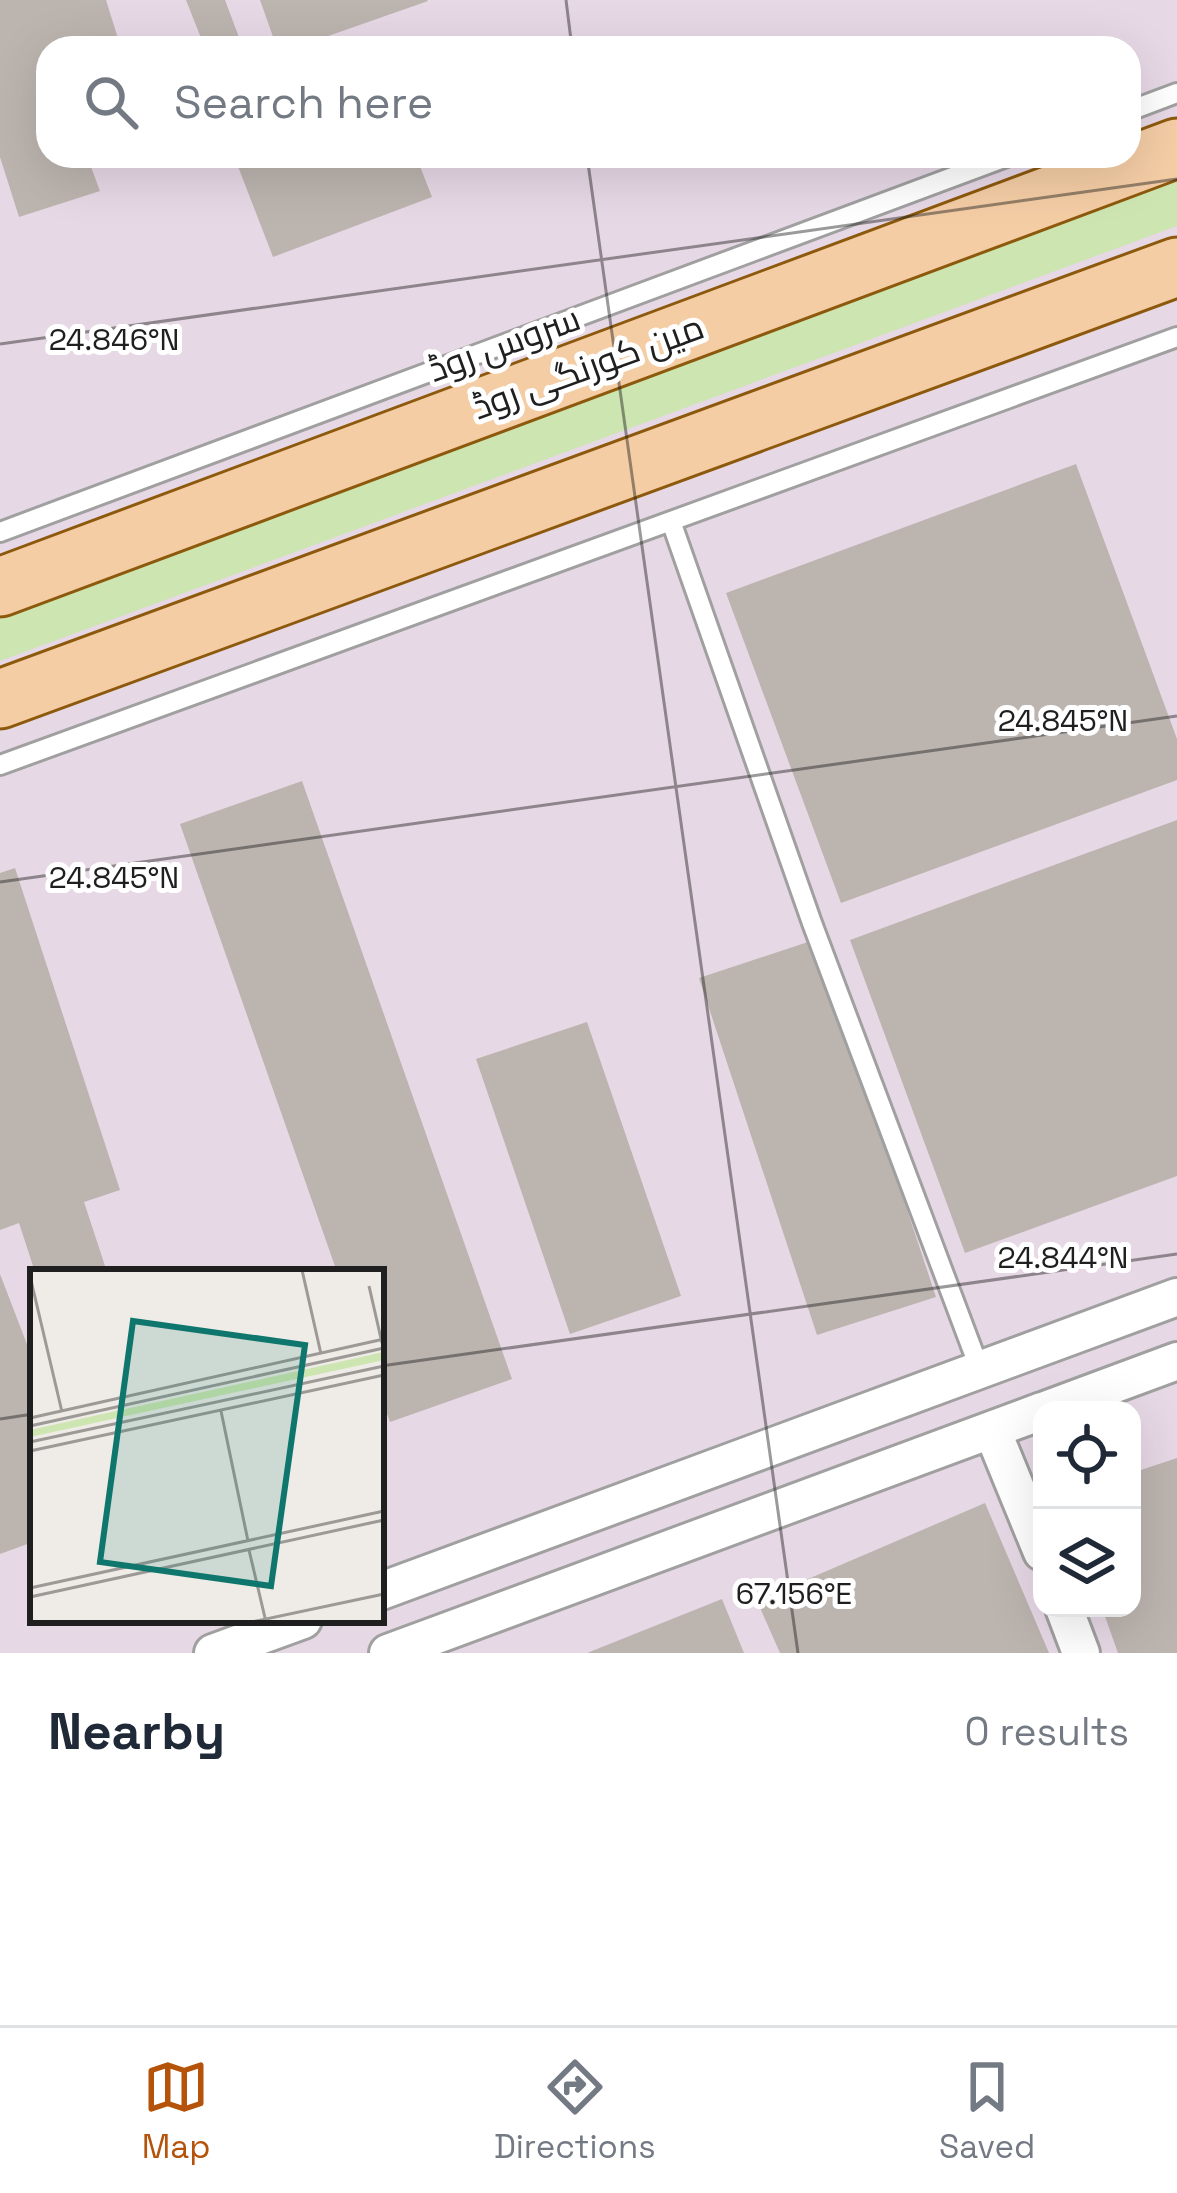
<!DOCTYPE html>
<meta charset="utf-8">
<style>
:root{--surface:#fff;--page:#f2f2f3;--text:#1f2937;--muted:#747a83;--line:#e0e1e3;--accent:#b45309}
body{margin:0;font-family:"Space Grotesk",Cairo,sans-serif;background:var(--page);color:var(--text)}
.controls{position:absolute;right:36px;bottom:36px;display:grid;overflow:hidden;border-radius:24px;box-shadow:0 12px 48px #0002}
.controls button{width:108px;height:108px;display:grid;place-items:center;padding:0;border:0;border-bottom:3px solid var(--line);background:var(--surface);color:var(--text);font:60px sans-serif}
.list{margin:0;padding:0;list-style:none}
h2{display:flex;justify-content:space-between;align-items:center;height:156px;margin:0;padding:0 48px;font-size:51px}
h2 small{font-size:39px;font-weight:400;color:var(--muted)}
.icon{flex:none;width:66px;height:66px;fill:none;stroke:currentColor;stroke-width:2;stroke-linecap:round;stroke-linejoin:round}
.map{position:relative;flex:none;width:1177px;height:1653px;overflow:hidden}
.search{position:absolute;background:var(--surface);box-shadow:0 12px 48px #0002;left:36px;right:36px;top:36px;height:132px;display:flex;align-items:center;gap:30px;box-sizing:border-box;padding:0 42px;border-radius:36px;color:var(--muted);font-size:45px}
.sheet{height:372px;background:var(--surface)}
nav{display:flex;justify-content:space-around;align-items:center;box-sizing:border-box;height:168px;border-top:3px solid var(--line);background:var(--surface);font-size:33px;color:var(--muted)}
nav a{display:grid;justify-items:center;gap:6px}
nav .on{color:var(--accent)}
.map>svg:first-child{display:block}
.industrial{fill:#e7d8e5;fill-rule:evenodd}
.grass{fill:#cde5b0}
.building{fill:#bcb4af}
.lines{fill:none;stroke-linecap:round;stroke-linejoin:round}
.service-casing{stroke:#a0a0a0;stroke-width:24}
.minor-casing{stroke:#a0a0a0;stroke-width:42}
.primary-casing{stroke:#8d590c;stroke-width:63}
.service{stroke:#fff;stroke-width:18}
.minor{stroke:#fff;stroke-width:36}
.primary{stroke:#f4cda5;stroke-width:57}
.ticks{fill:none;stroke:#1f1f1f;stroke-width:3;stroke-opacity:0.45}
.labels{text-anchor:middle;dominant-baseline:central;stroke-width:10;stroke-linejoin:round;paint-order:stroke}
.street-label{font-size:36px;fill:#1f1f1f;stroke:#fff}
.inset-road{fill:none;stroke:#9c9996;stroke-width:3}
.view{fill:#0f766e;fill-opacity:0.15;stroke:#0f766e;stroke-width:6}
.inset-edge{fill:none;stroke:#1f1f1f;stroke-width:6}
.ticks-label{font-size:30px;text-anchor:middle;fill:#1f1f1f;stroke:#fff;stroke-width:10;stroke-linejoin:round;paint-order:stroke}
</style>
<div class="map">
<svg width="1177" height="1653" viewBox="0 0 1177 1653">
<rect width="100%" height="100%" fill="#efebe6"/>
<!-- industrial -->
<path class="industrial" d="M 0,0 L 1177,0 L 1177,1653 L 0,1653 ZM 48,48 L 1129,48 L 1129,156 L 48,156 ZM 33,1272 L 381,1272 L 381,1620 L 33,1620 ZM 1042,1410 L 1132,1410 L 1132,1608 L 1042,1608 Z"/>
<!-- grass -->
<path class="grass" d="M 1177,177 L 1177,226 L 0,661 L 0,615 Z"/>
<!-- building -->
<path class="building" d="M 0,0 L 106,0 L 121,48 L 48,48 L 48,156 L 87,156 L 100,191 L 19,217 L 0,157 Z
M 186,0 L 225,0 L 243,48 L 205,48 Z
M 260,0 L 427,0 L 428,1 L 294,48 L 277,48 Z
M 234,156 L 416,156 L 432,197 L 273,257 Z
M 1076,464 L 1177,739 L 1177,780 L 841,903 L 726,593 Z
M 302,781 L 512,1379 L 390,1422 L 381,1397 L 381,1272 L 337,1272 L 180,824 Z
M 1177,820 L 1177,1176 L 965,1253 L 850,940 Z
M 15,868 L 120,1190 L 84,1202 L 107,1272 L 35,1272 L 19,1223 L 0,1230 L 0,873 Z
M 817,939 L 936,1297 L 817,1335 L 699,978 Z
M 587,1022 L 681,1296 L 570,1334 L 476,1059 Z
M 0,1274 L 33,1360 L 33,1542 L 0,1554 Z
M 1177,1458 L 1177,1653 L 1118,1653 L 1102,1608 L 1132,1608 L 1132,1473 Z
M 985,1503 L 1049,1653 L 780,1653 L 757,1601 Z
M 722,1599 L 744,1653 L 587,1653 Z"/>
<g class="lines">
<defs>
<path id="service" d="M 1129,111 L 1177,93
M 672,524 L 812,923 L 980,1370
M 0,532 L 1009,156
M 0,765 L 1177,337"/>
<path id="minor" d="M 1045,1410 L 1177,1361
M 992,1430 L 1042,1552
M 381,1591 L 1177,1297
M 1064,1608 L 1081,1653
M 213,1653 L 303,1620
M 388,1653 L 1042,1411"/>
<path id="primary" d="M 0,587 L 1177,148
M 0,699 L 1177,267"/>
</defs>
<!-- service casing -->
<use href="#service" class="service-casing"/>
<!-- minor casing -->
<use href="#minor" class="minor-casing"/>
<!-- primary casing -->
<use href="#primary" class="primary-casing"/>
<!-- service -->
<use href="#service" class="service"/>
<!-- minor -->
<use href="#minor" class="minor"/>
<!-- primary -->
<use href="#primary" class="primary"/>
</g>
<!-- ticks -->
<path class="ticks" d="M 566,0 L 572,48M 587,156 L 798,1653M 0,344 L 1177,179M 0,882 L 1177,716M 381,1366 L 1177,1254M 0,1419 L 33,1414"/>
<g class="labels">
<!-- street labels -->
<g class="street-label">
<text transform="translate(504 344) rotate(-20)">سروس روڈ</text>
<text transform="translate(588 367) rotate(-20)">مین کورنگی روڈ</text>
</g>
</g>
<!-- overview -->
<g transform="translate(30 1269)">
<rect width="354" height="354" fill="#efebe6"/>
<path d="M 354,83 L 354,91 L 0,168 L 0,161 Z" fill="#cde5b0"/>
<path class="inset-road" d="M 272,1 L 291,85M 0,7 L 32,143M 339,17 L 352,74M 191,142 L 218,272M 0,149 L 354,70M 0,157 L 354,79M 0,173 L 354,97M 0,182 L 354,106M 219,281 L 236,353M 0,319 L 354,242M 0,328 L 354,251M 222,353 L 354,325"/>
<path class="view" d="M 103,52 L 275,76 L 241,317 L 70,293 Z"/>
<rect width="354" height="354" class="inset-edge"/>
</g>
<g class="ticks-label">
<text x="114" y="350">24.846°N</text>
<text x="1063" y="731">24.845°N</text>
<text x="114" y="888">24.845°N</text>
<text x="1063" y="1268">24.844°N</text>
<text x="794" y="1604">67.156°E</text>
</g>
</svg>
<div class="controls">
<button><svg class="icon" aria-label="locate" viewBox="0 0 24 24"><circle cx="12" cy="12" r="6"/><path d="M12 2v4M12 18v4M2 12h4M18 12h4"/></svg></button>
<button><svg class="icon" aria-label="layers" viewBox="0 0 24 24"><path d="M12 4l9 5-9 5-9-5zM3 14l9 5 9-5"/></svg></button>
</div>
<div class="search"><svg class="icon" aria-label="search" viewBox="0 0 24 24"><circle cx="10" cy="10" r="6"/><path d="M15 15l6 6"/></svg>Search here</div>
</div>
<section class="sheet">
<h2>Nearby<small>0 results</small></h2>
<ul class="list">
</ul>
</section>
<nav>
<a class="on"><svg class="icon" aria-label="map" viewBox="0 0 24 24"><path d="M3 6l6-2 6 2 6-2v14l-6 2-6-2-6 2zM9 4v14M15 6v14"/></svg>Map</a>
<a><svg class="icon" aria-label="directions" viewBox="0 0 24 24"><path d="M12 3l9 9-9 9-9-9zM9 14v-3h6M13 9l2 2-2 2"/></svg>Directions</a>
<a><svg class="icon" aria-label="saved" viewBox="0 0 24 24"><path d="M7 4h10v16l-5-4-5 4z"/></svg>Saved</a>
</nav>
